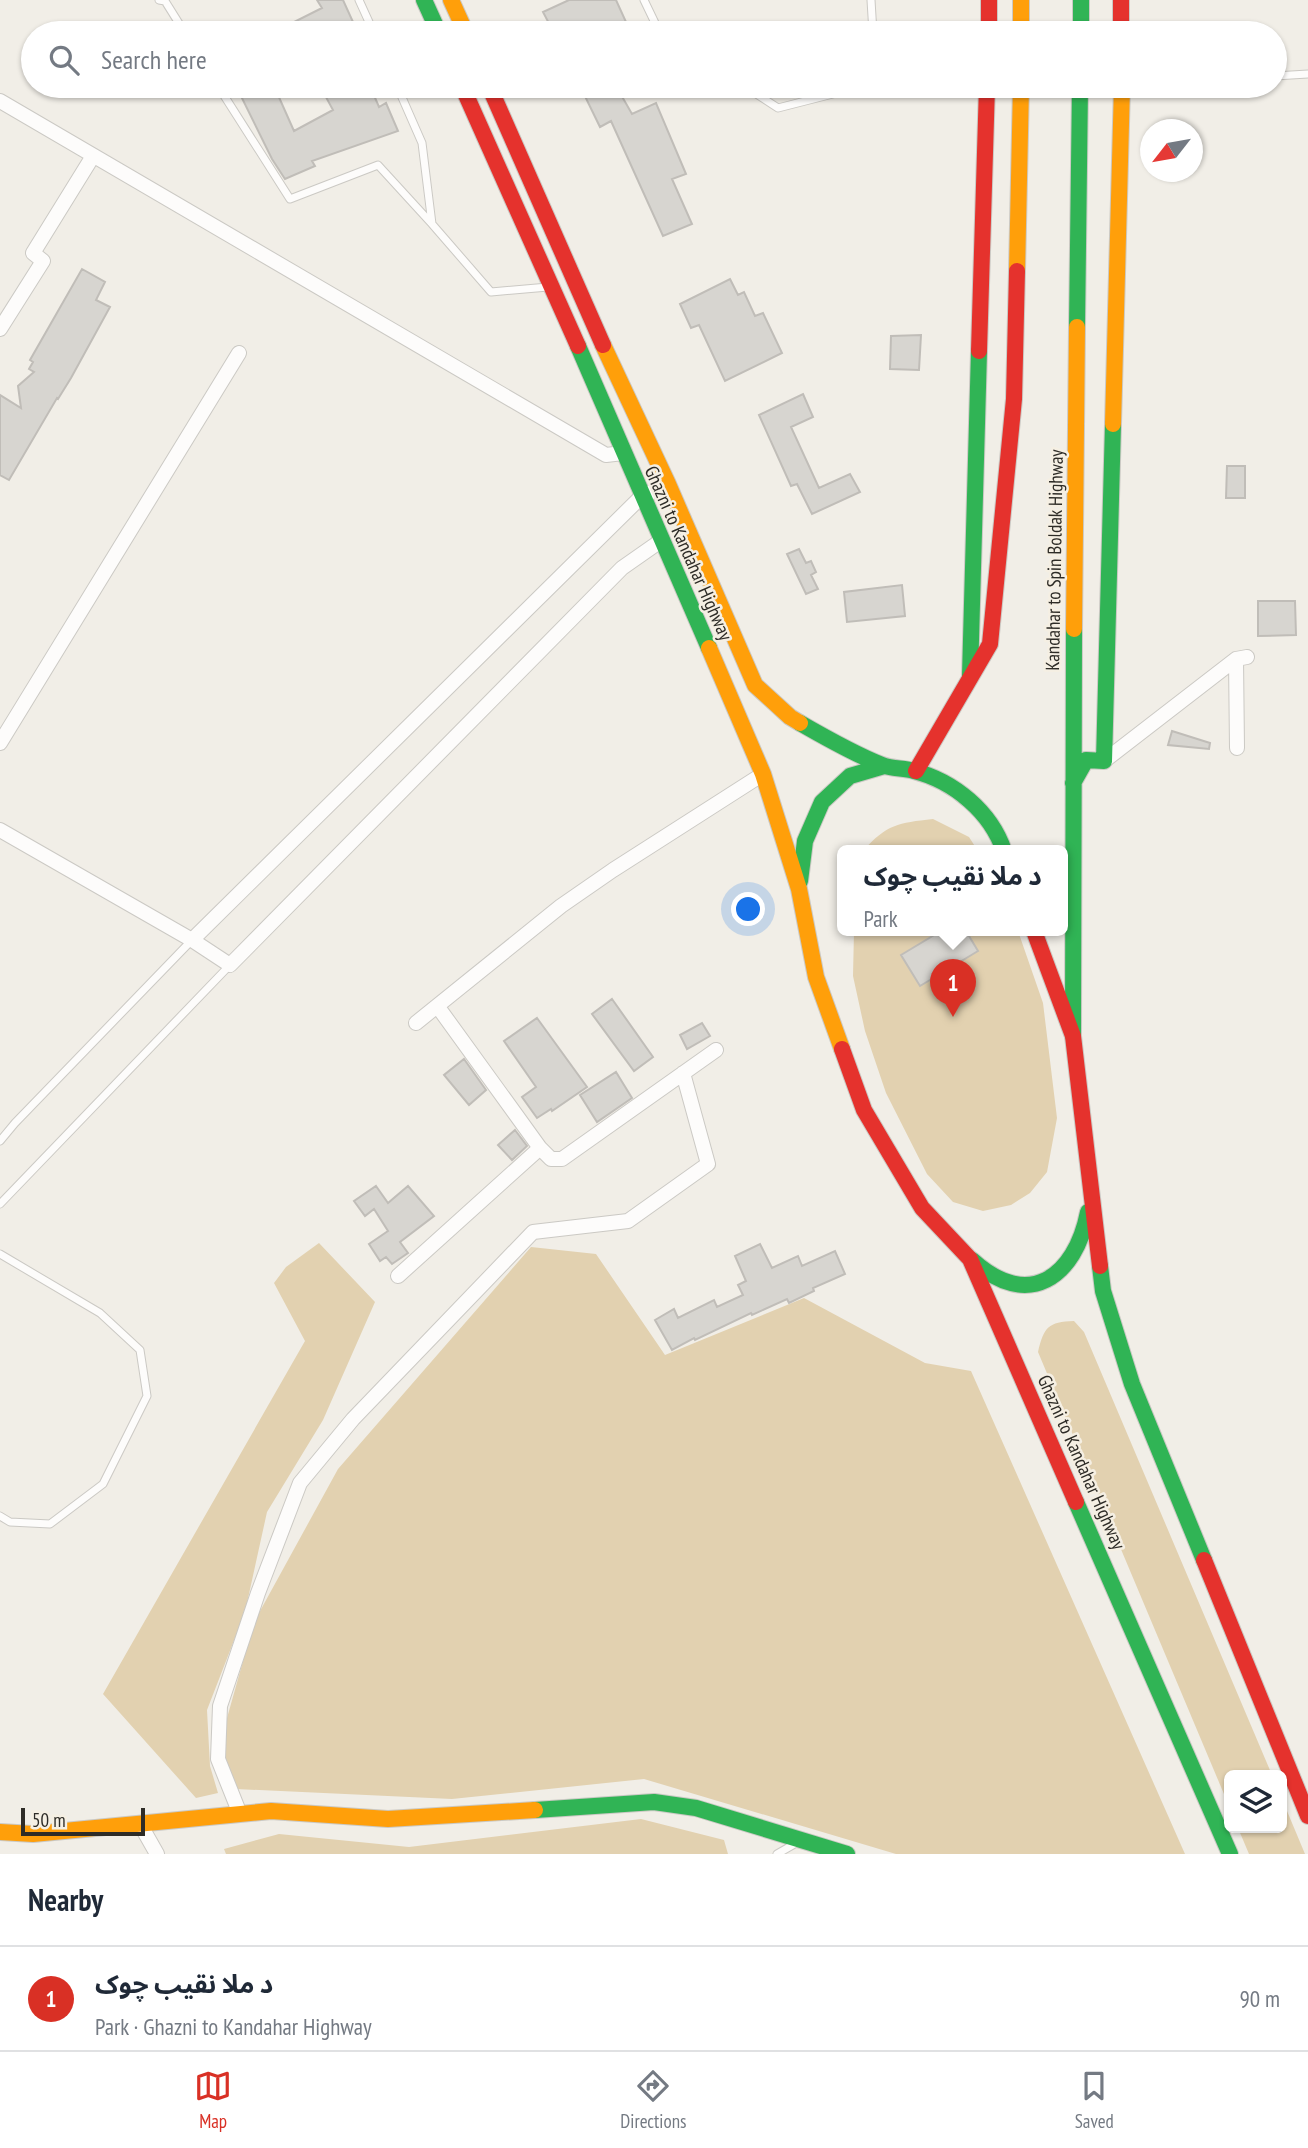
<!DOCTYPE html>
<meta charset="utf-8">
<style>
:root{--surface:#fff;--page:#f6f6f7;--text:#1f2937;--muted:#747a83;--line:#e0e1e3;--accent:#d93025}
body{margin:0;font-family:"PT Sans Narrow","Noto Sans Arabic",sans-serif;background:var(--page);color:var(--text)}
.controls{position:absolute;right:21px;bottom:21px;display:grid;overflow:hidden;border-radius:10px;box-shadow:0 2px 5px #0004}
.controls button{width:63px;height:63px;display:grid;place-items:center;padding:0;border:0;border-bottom:2px solid var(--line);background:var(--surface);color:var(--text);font:35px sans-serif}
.compass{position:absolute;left:1140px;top:119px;width:63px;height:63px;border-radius:50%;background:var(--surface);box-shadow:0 2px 5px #0004;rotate:239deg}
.scale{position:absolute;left:21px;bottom:18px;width:124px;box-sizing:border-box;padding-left:7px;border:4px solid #2e2c27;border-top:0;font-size:19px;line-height:24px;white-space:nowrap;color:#2e2c27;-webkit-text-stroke:5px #f5efe3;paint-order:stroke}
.you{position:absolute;left:749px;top:910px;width:24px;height:24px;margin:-18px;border:5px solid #fff;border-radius:50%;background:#1a73e8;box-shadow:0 0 0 10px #1a73e833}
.badge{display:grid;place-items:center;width:46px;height:46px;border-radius:50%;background:var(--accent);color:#fff;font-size:23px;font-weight:700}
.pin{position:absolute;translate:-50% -58px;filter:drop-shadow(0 2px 4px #0008)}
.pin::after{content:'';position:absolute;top:37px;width:24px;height:21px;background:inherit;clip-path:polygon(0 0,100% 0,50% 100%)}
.popup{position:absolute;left:837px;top:845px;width:231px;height:91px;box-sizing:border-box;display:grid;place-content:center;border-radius:10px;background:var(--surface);filter:drop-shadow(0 2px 5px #0005);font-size:23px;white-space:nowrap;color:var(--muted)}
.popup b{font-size:26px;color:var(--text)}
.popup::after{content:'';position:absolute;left:50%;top:100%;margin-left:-14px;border:14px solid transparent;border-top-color:var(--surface)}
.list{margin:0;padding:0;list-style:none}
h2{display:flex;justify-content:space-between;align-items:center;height:91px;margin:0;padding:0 28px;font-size:30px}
h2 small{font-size:23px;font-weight:400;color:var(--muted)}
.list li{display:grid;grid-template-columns:46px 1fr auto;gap:21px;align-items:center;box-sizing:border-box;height:105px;padding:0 28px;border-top:2px solid var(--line)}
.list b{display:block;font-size:26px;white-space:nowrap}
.list p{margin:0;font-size:23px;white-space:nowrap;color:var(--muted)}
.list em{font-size:23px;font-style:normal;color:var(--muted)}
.icon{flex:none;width:38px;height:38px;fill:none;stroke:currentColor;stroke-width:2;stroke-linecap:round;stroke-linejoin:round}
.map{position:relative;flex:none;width:1308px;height:1854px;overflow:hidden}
.search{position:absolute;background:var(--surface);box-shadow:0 2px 5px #0004;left:21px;right:21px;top:21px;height:77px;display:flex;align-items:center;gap:18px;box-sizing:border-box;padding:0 24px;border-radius:38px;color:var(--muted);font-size:26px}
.sheet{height:196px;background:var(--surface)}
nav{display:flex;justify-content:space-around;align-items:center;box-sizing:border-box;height:98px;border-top:2px solid var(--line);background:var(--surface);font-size:19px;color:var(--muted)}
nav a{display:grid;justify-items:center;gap:4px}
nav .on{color:var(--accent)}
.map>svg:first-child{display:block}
.green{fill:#e2d1b0}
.building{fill:#d7d5d0;stroke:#c0bdb8;stroke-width:2}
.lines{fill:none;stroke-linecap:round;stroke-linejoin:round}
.lane-casing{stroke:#cbc9c4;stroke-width:9}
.street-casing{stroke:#cbc9c4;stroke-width:16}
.fast-casing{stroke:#cbc9c4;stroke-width:18}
.slow-casing{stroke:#cbc9c4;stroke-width:18}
.jam-casing{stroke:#cbc9c4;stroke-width:18}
.lane{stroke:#fdfcfb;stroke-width:7}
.street{stroke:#fdfcfb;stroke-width:14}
.fast{stroke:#30b455;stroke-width:16}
.slow{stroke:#ff9f0a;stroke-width:16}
.jam{stroke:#e5322d;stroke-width:16}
.labels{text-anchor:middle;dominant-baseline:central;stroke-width:5;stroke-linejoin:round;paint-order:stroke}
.street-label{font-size:19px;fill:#2e2c27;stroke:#f5efe3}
</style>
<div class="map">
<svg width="1308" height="1854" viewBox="0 0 1308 1854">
<rect width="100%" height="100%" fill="#f1eee7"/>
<!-- green -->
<path class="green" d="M 933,819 L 969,837 L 978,851 L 863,851 C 887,824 898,823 933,819 Z
M 854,931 L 1018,931 L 1043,1003 L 1057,1118 L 1047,1172 L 1030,1193 L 1011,1205 L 983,1211 L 953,1202 L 927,1174 L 886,1093 L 865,1031 L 853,976 Z
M 319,1243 L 375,1302 L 323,1420 L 267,1512 L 245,1612 L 207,1710 L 210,1766 L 218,1793 L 196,1798 L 103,1694 L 305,1341 L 274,1283 L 286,1267 Z
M 531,1247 L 596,1254 L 665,1355 L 804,1298 L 925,1363 L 971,1371 L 1185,1854 L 896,1854 L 644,1779 L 452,1799 L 236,1789 L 220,1743 L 254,1622 L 338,1469 Z
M 1074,1321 L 1084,1332 L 1272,1775 L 1229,1775 L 1229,1806 L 1038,1352 C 1044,1327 1048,1322 1074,1321 Z
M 1282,1799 L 1305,1854 L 1249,1854 L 1238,1828 L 1282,1828 Z
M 641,1819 L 724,1840 L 728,1854 L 226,1854 L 224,1849 L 279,1834 L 409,1847 Z"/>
<!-- building -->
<path class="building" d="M 317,0 L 343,0 L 358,33 L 295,33 L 292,23 L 322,8 Z
M 569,0 L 616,0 L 631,33 L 554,33 L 543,12 Z
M 236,86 L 274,86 L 294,131 L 333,110 L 320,86 L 370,86 L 379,107 L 386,103 L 398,131 L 312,161 L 315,166 L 285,179 L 272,159 Z
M 580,86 L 616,86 L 632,114 L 656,103 L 686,174 L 672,179 L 692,224 L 663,236 L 611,121 L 600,127 Z
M 82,269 L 105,282 L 96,300 L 110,307 L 71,378 L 58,399 L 57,398 L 9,480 L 0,475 L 0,395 L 21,408 L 18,386 L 34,372 L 29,369 L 33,362 L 30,360 Z
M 730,279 L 738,295 L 744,292 L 755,316 L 763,313 L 782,353 L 725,381 L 699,325 L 691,328 L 680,304 Z
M 921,335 L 919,370 L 890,369 L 891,336 Z
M 803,394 L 813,417 L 791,427 L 819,488 L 850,474 L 860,492 L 812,514 L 797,484 L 791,486 L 759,415 Z
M 1227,466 L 1245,466 L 1245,498 L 1226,498 Z
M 799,549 L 806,563 L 811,561 L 816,572 L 811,575 L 818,589 L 806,594 L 787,554 Z
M 902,585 L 905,616 L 847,622 L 844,592 Z
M 1258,601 L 1295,601 L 1296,635 L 1258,636 Z
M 1172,731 L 1210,743 L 1209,749 L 1168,745 Z
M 941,931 L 966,931 L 978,951 L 920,986 L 901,955 Z
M 612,999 L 653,1057 L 634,1071 L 592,1014 Z
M 537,1018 L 587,1087 L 552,1111 L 551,1109 L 537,1118 L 522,1097 L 536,1087 L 504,1041 Z
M 702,1023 L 710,1036 L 687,1049 L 680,1035 Z
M 464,1059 L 486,1090 L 469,1105 L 444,1075 Z
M 616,1072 L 632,1098 L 597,1122 L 580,1095 Z
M 515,1130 L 527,1146 L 512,1160 L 498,1145 Z
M 376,1186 L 388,1203 L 408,1186 L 434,1216 L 400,1242 L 408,1253 L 392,1264 L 386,1257 L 380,1261 L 369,1244 L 388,1231 L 374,1209 L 365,1216 L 354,1201 Z
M 760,1244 L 772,1268 L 798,1256 L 802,1266 L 835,1251 L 845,1274 L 813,1288 L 814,1291 L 789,1303 L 787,1299 L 752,1315 L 751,1313 L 695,1340 L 694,1338 L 672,1350 L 655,1320 L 674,1309 L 678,1318 L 714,1300 L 717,1307 L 743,1295 L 738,1285 L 746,1281 L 735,1256 Z"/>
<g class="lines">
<defs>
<path id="lane" d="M 159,0 L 165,1 L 185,33
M 359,0 L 374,33
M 644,0 L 656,25 L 667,33
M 871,0 L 873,33
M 1275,76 L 1308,74
M 218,86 L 290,199 L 378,165 L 432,224
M 397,86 L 422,143 L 432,224 L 491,292 L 548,287
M 744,86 L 778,108 L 864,86
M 0,1141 L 15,1123 L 192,940
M 0,1204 L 230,965
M 0,1254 L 100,1313 L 140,1350 L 147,1396 L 103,1484 L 50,1524 L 10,1522 L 0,1516
M 777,1854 L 798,1842"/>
<path id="street" d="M 0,101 L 606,455 L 623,453
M 0,329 L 43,261 L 33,253 L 93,156
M 1236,659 L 1237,748
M 0,743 L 239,353
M 1104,761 L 1236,659 L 1247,657
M 0,830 L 192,940 L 230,965 L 622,568 L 662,540
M 192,940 L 641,497 L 668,484
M 438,1007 L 540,1148 L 551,1159 L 562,1159 L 716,1050
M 416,1023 L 561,906 L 613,870 L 763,774
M 398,1276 L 540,1148
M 240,1814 L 218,1759 L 220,1706 L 258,1593 L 300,1483 L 353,1419 L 533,1232 L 628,1221 L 708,1164 L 683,1073
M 140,1824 L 157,1854"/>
<path id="fast" d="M 424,0 L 439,33
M 1081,0 L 1081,33
M 1077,327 L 1080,86
M 578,346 L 709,648
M 970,676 L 979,351
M 800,723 C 826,738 854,754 882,765 C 892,769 904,768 914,771 C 954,781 991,812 1004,851
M 1073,783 L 1086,760 L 1104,761 L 1113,424
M 800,881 L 805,841 L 822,802 L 850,776 L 884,766
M 1073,1036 L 1074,629
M 972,1260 C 1028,1311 1075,1278 1088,1212
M 1100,1266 L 1103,1291 L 1132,1384 L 1204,1560
M 1076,1502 L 1230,1854
M 535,1810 L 654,1802 L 696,1808 L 847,1854"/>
<path id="slow" d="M 451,0 L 466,33
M 1021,0 L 1021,33
M 1017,271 L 1021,86
M 603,345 L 668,484 L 755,685 L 790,717 L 800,723
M 1113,424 L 1122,86
M 1074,629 L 1077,327
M 709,648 L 763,774 L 799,889 L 816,977 L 842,1049
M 0,1832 L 33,1834 L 271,1811 L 388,1819 L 535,1810"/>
<path id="jam" d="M 989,0 L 989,33
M 1121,0 L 1121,33
M 462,86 L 578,346
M 489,86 L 603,345
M 979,351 L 987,86
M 916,771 L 990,644 L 1014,399 L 1017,271
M 1034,931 L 1073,1036 L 1100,1266
M 842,1049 L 864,1110 L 922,1208 L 970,1259 L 1076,1502
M 1204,1560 L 1308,1816"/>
</defs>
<!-- lane casing -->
<use href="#lane" class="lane-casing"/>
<!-- street casing -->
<use href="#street" class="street-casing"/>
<!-- fast casing -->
<use href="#fast" class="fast-casing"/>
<!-- slow casing -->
<use href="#slow" class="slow-casing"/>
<!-- jam casing -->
<use href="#jam" class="jam-casing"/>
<!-- lane -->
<use href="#lane" class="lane"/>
<!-- street -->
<use href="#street" class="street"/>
<!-- fast -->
<use href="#fast" class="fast"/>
<!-- slow -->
<use href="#slow" class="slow"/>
<!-- jam -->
<use href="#jam" class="jam"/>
</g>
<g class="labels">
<!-- street labels -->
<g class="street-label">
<text transform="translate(689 553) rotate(66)">Ghazni to Kandahar Highway</text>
<text transform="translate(1054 560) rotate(-89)">Kandahar to Spin Boldak Highway</text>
<text transform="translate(1082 1462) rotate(66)">Ghazni to Kandahar Highway</text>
</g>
</g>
</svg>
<div class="controls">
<button><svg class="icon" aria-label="layers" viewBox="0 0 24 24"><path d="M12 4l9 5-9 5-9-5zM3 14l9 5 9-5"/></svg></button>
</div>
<svg class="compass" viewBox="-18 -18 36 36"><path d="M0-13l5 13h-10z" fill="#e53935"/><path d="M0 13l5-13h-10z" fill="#747a83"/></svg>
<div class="scale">50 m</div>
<div class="you"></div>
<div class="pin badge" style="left:953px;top:1017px">1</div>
<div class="popup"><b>د ملا نقيب چوک</b>Park</div>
<div class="search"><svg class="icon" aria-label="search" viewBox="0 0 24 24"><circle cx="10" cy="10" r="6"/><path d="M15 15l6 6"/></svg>Search here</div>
</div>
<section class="sheet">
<h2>Nearby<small></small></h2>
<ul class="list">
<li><span class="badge">1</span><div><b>د ملا نقيب چوک</b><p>Park · Ghazni to Kandahar Highway</p></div><em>90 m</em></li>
</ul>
</section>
<nav>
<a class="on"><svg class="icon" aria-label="map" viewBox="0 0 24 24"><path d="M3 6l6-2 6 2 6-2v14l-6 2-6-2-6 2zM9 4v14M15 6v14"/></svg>Map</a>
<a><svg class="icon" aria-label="directions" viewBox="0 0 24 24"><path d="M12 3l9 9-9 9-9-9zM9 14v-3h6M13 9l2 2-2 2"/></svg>Directions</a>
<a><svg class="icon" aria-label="saved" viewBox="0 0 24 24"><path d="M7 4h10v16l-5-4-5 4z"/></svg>Saved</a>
</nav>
